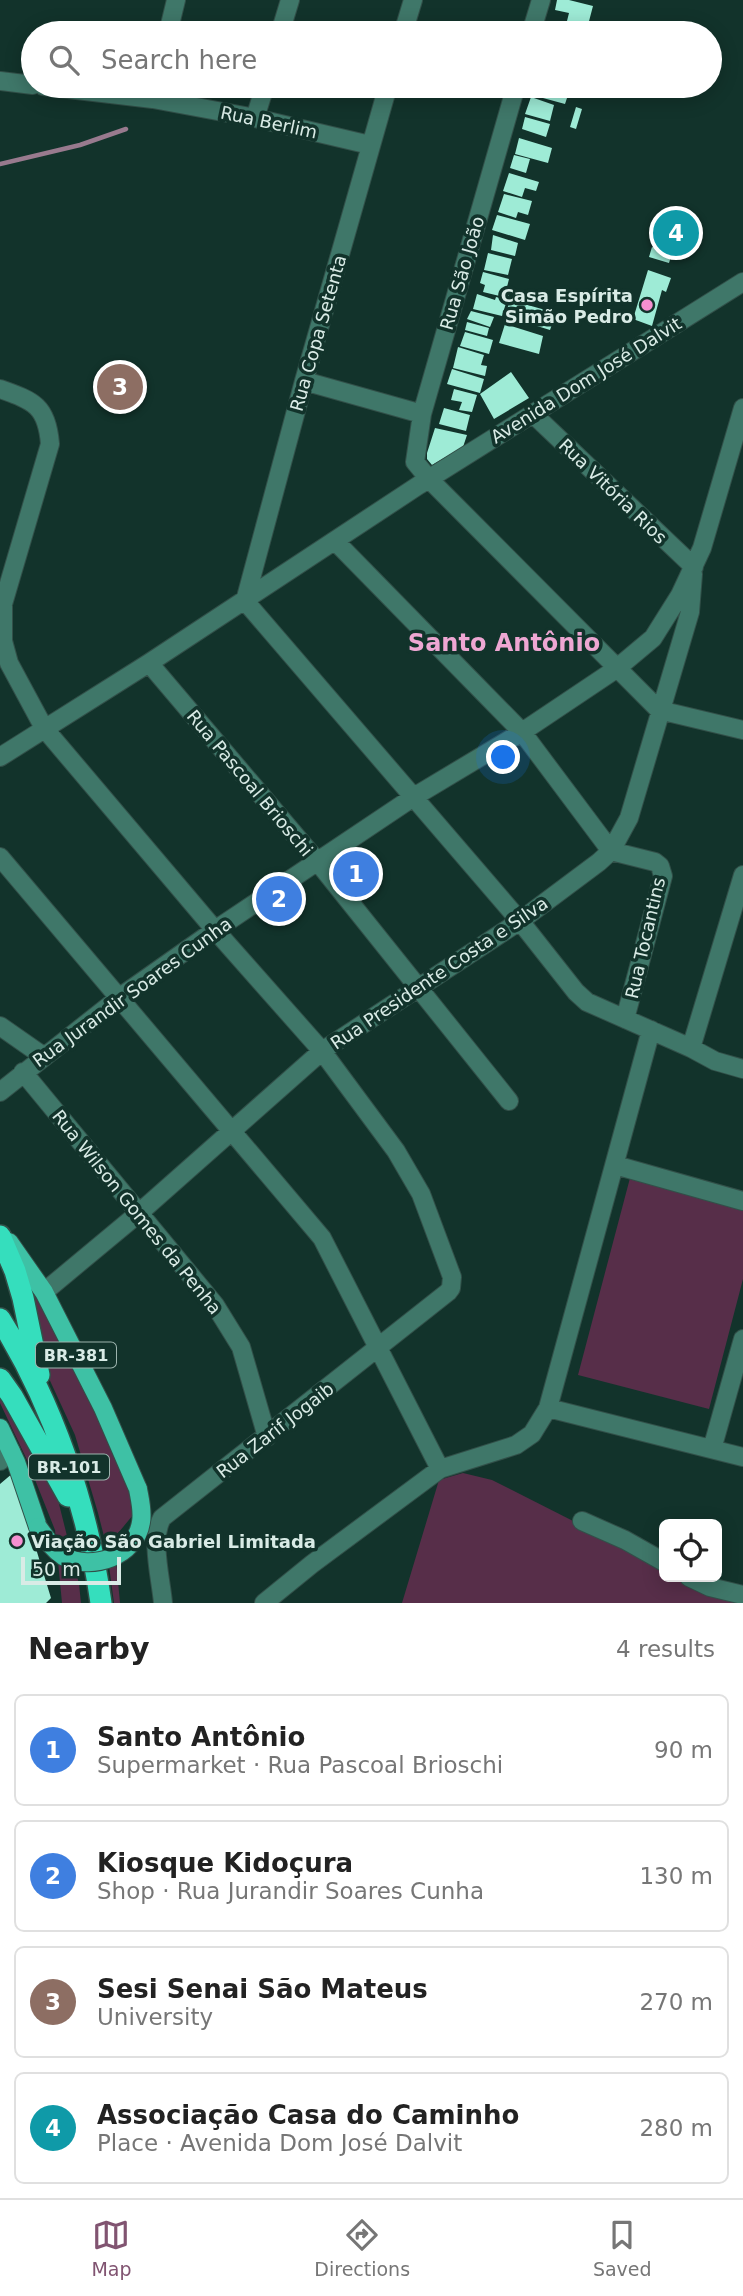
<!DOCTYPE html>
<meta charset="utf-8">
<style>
:root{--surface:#fff;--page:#f6f6f6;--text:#222;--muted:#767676;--line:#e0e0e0;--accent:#815471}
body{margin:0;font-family:"DejaVu Sans",sans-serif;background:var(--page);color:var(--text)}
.controls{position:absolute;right:21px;bottom:21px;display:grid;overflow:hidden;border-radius:10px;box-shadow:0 4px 18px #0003}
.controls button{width:63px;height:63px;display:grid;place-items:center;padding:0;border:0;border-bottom:2px solid var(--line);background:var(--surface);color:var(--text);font:35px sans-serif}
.scale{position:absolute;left:21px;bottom:18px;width:100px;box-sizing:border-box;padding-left:7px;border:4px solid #d9ebe6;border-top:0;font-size:19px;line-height:24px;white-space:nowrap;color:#d9ebe6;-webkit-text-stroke:5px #12332b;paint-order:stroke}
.you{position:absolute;left:504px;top:758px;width:24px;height:24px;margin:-18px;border:5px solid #fff;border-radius:50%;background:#1a73e8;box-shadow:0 0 0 10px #1a73e833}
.badge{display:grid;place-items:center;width:46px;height:46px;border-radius:50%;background:var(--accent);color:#fff;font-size:23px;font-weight:700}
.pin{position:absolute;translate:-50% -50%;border:4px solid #fff;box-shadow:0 2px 7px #0006}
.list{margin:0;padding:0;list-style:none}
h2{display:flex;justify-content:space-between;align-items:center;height:91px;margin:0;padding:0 28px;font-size:30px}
h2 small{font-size:23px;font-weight:400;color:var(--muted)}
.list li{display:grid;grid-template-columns:46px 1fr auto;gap:21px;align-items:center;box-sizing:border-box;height:112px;margin:0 14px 14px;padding:0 14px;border:2px solid var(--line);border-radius:10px}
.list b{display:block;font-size:26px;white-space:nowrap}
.list p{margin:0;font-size:23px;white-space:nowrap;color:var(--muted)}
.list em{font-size:23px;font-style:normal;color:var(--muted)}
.icon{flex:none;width:38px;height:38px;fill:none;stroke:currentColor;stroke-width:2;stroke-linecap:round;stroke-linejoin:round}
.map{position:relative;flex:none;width:743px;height:1603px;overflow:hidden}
.search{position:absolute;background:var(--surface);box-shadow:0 4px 18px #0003;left:21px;right:21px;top:21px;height:77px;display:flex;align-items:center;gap:18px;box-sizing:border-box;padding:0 24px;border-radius:38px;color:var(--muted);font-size:26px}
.sheet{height:595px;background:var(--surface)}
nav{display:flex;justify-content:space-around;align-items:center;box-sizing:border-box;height:98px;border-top:2px solid var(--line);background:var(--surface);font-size:19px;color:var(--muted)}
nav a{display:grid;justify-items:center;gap:4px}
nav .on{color:var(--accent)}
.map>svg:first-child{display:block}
.green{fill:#572e49}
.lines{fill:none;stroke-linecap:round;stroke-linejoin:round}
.stream{stroke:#987a8e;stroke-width:4.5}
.building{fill:#9eebd6}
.minor-casing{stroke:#325049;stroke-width:20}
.major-casing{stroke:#325049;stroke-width:20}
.highway-casing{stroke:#325049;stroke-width:24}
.minor{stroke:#3f7769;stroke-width:18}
.major{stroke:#3ec1a5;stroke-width:18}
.highway{stroke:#35debd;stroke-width:21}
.major-bridge-casing{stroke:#325049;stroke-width:20;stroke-linecap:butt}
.major-bridge{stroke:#3ec1a5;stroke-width:18}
.poi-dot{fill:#f590d1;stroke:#12332b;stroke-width:2.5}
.labels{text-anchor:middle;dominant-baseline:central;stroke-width:7;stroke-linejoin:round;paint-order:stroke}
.shield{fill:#12332b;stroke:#9db4ae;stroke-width:2}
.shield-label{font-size:16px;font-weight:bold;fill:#d9ebe6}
.street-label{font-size:18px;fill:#d9ebe6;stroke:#12332b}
.poi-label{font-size:18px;font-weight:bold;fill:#d9ebe6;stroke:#12332b;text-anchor:end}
.district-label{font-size:24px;font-weight:bold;fill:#eea7d3;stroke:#12332b}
</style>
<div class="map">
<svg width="743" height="1603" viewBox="0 0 743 1603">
<rect width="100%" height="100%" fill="#12332b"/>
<!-- green -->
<path class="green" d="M 630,1178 L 743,1208 L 743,1279 L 709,1409 L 578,1375 Z
M 27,1281 C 71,1349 101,1426 134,1501 L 133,1515 L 114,1538 L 120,1603 L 114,1603 L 106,1544 L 98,1513 L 75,1435 L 46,1372 Z
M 0,1386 L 57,1496 L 79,1584 L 81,1603 L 62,1603 L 55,1530 L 28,1462 L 0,1403 Z
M 463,1473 L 492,1480 L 664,1567 L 664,1577 L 682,1577 L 743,1603 L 402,1603 L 439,1480 Z"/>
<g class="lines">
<!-- stream -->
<path class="stream" d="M 0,164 L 80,145 L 126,129"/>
</g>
<!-- building -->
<path class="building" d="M 557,0 L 569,0 L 593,6 L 588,25 L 567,21 L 569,13 L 555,10 Z
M 535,86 L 571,86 L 565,104 L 532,95 Z
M 531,97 L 554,105 L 550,121 L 525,114 Z
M 576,107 L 582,109 L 576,129 L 570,127 Z
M 525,117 L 550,124 L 546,137 L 522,129 Z
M 519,138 L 552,148 L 548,163 L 515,154 Z
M 514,155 L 530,159 L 526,173 L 510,168 Z
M 509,173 L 539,182 L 536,191 L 525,188 L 522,197 L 503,191 Z
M 504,194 L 532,201 L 528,215 L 518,212 L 516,218 L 498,212 Z
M 662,214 L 699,225 L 691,254 L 654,241 Z
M 497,215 L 530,224 L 525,240 L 492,230 Z
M 493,235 L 518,243 L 515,256 L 491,250 Z
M 652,247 L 672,253 L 669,263 L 649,257 Z
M 488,253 L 512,259 L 508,275 L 484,270 Z
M 648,270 L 671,278 L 666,292 L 662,290 L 652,326 L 633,319 Z
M 483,272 L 509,279 L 507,287 L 511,288 L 508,298 L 483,292 L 485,285 L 480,283 Z
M 477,294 L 495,300 L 496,297 L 507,300 L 502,316 L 473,309 Z
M 510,300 L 556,313 L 550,330 L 505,316 Z
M 471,311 L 494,317 L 490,327 L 467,319 Z
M 467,322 L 489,328 L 487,336 L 465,330 Z
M 505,324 L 543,336 L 539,354 L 499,343 Z
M 465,332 L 493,340 L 489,354 L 460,346 Z
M 458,347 L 484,355 L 481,365 L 487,366 L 485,376 L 453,368 Z
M 452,369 L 484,379 L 480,393 L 447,384 Z
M 511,372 L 529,398 L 494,419 L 480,394 Z
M 454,389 L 477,395 L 472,412 L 459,410 L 462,402 L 451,400 Z
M 444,408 L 470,415 L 466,431 L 439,424 Z
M 435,428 L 467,435 L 463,447 L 432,465 L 427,459 L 427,453 Z
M 13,1473 L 51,1598 L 46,1603 L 0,1603 L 0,1484 Z"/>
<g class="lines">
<defs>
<path id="minor" d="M 168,33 L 176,0
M 280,33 L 290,0
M 403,33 L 413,0
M 531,33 L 541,0
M 0,81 L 33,85
M 43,86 L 153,99 L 255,118 L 370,145
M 388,86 L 304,381 L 245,601 L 520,921 L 576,992 L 587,1002 L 691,1048
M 516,86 L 422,414 L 415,462 L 429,479 L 659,710 L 743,730
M 255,118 L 265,86
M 304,381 L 422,414
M 0,389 C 34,401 47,406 50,444 L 3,604 L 3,641 L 9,663 L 44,728 L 215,930 L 322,1051 L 396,1151 L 421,1194 L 452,1277 L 451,1288 L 448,1292 L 162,1518 C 150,1539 161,1579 163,1603
M 533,414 L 694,567
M 335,541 L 522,732 L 611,851
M 149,663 L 317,861 L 509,1101
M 0,757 L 149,663 L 419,485 L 743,282
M 611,851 L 655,862 L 660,866 L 663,876 L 625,1019
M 0,857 L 322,1238 L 440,1469
M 743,875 L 691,1048 L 715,1061 L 743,1069
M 0,1026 L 43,1056
M 23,1072 L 215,1305 L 241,1347 L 267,1437
M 0,1092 L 120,997 L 215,930 L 412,798 L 522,732 L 616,669 L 653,638 L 680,595 L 702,548 L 743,408
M 615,1165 L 743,1201
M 44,1292 L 139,1213 L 322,1051 L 520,921 L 599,862 L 611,851 L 629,818 L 690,612 L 693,574
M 548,1408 L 743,1457
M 712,1449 L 743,1339
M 0,1461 L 11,1451
M 582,1521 L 625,1540 L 664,1562
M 689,1577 L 710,1587 L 743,1595
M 264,1603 L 312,1564 L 440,1469 L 516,1445 L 532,1434 L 548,1408 L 651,1030"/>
<path id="major" d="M 9,1242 L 44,1292 L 103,1408 L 138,1489
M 0,1428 L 16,1462 L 38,1527"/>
<path id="highway" d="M 0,1236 L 15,1271 L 23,1298 L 39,1375
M 0,1319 C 53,1404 87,1504 101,1603
M 0,1379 L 12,1396 L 68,1496"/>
</defs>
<!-- minor casing -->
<use href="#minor" class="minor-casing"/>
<!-- major casing -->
<use href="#major" class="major-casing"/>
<!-- highway casing -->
<use href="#highway" class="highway-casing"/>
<!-- minor -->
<use href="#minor" class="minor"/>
<!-- major -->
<use href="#major" class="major"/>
<!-- highway -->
<use href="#highway" class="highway"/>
<defs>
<path id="major-bridge" d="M 38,1527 C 46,1538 52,1549 63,1556 C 92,1572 136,1556 141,1522 C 143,1511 140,1500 138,1489"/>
</defs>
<!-- major-bridge casing -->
<use href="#major-bridge" class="major-bridge-casing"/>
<!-- major-bridge -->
<use href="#major-bridge" class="major-bridge"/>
</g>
<!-- markers -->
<g class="poi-dot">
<circle cx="647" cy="305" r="7"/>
<circle cx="17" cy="1541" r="7"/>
</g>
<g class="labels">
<!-- shield labels -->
<g class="shield">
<rect x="36" y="1342.5" width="80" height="25" rx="5"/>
<rect x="29" y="1454.5" width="80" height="25" rx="5"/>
</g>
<g class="shield-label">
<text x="76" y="1355">BR-381</text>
<text x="69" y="1467">BR-101</text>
</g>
<!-- street labels -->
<g class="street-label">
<text transform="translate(269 122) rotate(12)">Rua Berlim</text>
<text transform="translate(462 273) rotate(-74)">Rua São João</text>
<text transform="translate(318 333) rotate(-74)">Rua Copa Setenta</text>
<text transform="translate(586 380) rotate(-32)">Avenida Dom José Dalvit</text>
<text transform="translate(613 491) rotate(44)">Rua Vitória Rios</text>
<text transform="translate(250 783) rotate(50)">Rua Pascoal Brioschi</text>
<text transform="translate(645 938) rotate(-77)">Rua Tocantins</text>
<text transform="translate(439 973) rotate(-34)">Rua Presidente Costa e Silva</text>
<text transform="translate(132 992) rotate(-36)">Rua Jurandir Soares Cunha</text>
<text transform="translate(137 1212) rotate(51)">Rua Wilson Gomes da Penha</text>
<text transform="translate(275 1430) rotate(-38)">Rua Zarif Jogaib</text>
</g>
<!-- poi labels -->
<g class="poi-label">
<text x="633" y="295">Casa Espírita<tspan x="633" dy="21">Simão Pedro</tspan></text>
<text x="31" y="1541" text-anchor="start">Viação São Gabriel Limitada</text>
</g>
<!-- district labels -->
<g class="district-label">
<text x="504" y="643">Santo Antônio</text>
</g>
</g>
</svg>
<div class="controls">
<button><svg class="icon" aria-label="locate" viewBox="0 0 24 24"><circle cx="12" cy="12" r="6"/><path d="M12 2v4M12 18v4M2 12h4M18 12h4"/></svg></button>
</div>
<div class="scale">50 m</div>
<div class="you"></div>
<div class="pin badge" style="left:356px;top:874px;background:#3f7fe0">1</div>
<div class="pin badge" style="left:279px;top:899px;background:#3f7fe0">2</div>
<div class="pin badge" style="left:120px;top:387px;background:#8d6e63">3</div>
<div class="pin badge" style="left:676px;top:233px;background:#0f9aa8">4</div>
<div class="search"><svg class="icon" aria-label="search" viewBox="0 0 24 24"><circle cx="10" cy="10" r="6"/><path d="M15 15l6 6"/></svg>Search here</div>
</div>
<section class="sheet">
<h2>Nearby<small>4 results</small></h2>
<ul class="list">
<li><span class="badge" style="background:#3f7fe0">1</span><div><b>Santo Antônio</b><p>Supermarket · Rua Pascoal Brioschi</p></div><em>90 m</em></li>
<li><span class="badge" style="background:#3f7fe0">2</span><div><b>Kiosque Kidoçura</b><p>Shop · Rua Jurandir Soares Cunha</p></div><em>130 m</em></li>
<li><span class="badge" style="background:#8d6e63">3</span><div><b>Sesi Senai São Mateus</b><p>University</p></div><em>270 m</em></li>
<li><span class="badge" style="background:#0f9aa8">4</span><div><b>Associação Casa do Caminho</b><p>Place · Avenida Dom José Dalvit</p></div><em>280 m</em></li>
</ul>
</section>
<nav>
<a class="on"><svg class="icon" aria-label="map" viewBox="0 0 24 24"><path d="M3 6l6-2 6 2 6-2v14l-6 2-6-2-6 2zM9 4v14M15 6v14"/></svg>Map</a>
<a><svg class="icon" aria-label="directions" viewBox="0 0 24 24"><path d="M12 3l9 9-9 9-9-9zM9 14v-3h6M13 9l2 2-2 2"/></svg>Directions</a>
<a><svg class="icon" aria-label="saved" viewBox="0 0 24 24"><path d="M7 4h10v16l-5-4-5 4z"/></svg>Saved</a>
</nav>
